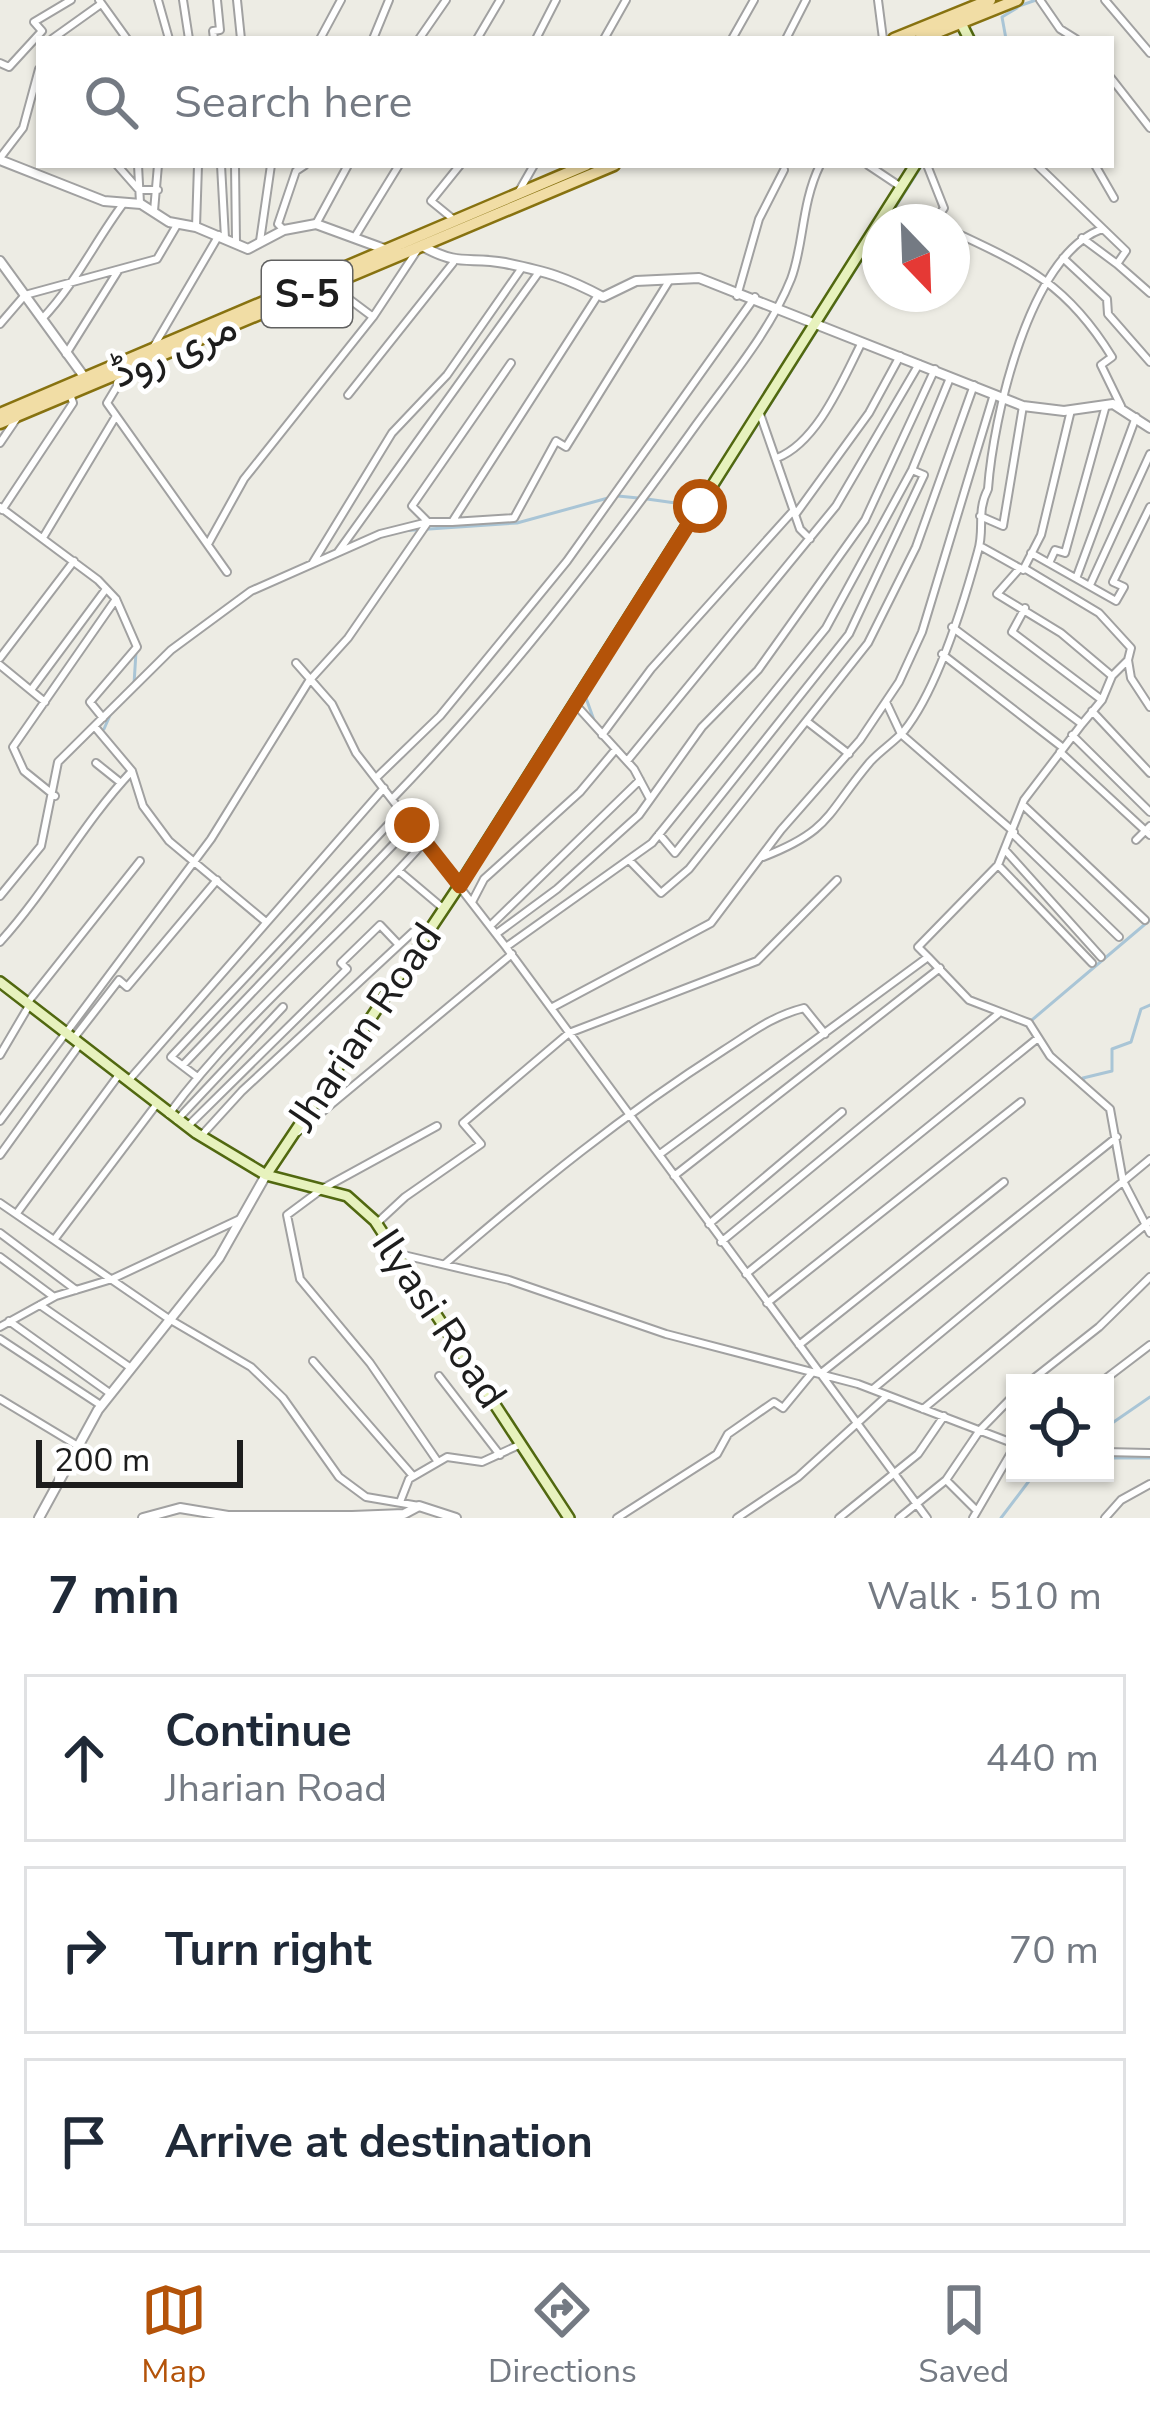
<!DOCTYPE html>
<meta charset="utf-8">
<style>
:root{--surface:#fff;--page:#f2f2f3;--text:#1f2937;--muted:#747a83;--line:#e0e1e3;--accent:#b45309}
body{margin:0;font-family:"Nunito Sans",Vazirmatn,sans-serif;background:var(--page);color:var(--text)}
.controls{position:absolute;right:36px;bottom:36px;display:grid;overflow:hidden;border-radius:0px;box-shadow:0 3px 9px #0004}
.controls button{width:108px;height:108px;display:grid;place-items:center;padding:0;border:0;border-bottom:3px solid var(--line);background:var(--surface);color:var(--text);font:60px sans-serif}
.compass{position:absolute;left:862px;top:204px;width:108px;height:108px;border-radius:50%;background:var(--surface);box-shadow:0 3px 9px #0004;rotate:157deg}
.scale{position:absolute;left:36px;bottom:30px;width:207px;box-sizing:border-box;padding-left:12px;border:6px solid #1d1d1d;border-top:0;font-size:33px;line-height:42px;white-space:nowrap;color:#1d1d1d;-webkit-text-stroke:9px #fff;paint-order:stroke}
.stop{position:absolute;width:36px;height:36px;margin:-27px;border:9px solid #b45309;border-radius:50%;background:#fff}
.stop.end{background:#b45309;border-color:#fff;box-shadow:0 3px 12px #0008}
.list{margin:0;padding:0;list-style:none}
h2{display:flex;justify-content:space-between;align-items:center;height:156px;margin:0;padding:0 48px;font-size:51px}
h2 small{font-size:39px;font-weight:400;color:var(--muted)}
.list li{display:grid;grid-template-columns:78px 1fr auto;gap:36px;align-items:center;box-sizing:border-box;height:168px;margin:0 24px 24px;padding:0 24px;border:3px solid var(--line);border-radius:0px}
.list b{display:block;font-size:45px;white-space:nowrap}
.list p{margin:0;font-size:39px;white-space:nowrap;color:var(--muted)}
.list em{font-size:39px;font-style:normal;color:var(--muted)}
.icon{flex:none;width:66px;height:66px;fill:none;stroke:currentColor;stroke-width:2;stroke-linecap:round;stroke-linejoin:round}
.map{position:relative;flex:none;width:1150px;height:1518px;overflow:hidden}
.search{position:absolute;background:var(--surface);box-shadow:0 3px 9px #0004;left:36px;right:36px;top:36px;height:132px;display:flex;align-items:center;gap:30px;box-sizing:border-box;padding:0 42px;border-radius:0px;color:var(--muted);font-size:45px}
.sheet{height:732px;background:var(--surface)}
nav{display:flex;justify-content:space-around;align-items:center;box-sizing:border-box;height:168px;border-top:3px solid var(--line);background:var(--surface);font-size:33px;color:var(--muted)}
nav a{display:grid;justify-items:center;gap:6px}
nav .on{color:var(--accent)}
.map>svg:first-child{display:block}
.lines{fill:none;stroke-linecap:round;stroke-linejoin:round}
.stream{stroke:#a9c5d6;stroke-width:3}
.minor-casing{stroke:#a1a1a1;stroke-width:10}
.tertiary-casing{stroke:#a1a1a1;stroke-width:12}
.secondary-casing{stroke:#516810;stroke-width:14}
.primary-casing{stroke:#877210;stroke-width:15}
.minor{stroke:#fff;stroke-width:6}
.tertiary{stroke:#fff;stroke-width:8}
.secondary{stroke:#e7f2bd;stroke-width:9}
.primary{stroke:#f1dda5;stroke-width:10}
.route{stroke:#b45309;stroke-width:15}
.labels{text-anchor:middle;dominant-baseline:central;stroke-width:10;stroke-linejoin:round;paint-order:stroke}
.shield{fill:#fff;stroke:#616161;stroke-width:3}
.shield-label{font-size:39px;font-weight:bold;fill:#1d1d1d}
.street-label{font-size:42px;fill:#1d1d1d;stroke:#fff}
</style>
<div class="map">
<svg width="1150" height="1518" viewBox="0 0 1150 1518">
<rect width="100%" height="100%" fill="#edece4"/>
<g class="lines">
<!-- stream -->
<path class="stream" d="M 1016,7 L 1036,0
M 1006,39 L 1002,17 L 1017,8
M 886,222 L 922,165
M 618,496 L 638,498
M 647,499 L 697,506
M 400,531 L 517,523 L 608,498
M 285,579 L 342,554
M 147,678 L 161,663
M 134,684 L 136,652
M 586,698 L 595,723
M 104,729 L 111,713
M 486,853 L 880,231
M 969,1002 L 1026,1025 L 1150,920
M 1085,1084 L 1083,1078 L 1112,1071 L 1112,1049 L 1131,1042 L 1141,1009 L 1150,1005
M 1114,1118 L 1119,1144
M 1105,1428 L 1150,1397
M 1105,1458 L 1150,1458
M 1001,1518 L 1035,1473"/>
<defs>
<path id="minor" d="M 99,0 L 127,39
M 158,0 L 169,39
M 183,0 L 189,39
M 237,0 L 241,39
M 878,0 L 883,39
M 1040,0 L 1060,29 L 1076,39
M 1105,0 L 1150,53
M 52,39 L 101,4
M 214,39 L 213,31 L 220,30 L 217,0
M 320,39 L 341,0
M 373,39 L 389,0
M 419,39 L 446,0
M 477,39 L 500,0
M 536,39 L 556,0
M 604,39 L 626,0
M 732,39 L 754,0
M 786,39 L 806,0
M 0,63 L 9,67 L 42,31 L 34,22 L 71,0
M 1111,78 L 1150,128
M 0,158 L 23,128 L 39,69
M 117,165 L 139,190 L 158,190
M 138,165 L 140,203
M 221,165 L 225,238
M 235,165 L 236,242
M 868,165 L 901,187
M 927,165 L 944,208 L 934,222
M 1037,165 L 1126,251 L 1117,264 L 1150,293
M 1095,165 L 1114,198
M 518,193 L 534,165
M 154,211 L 158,165
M 453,219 L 431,201 L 460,165
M 316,224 L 348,165
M 196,227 L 198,165
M 284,230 L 278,224 L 296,171 L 305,165
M 952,231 C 1027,266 1067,284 1112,357 L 1101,365 L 1121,406
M 356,235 L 399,165
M 1082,238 L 1117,264
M 260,241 L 271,165
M 1063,258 L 1107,299 L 1108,314 L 1150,362
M 329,284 L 373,317
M 737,296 L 759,219 L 784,170
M 42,319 C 76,283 94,243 123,204
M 0,324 L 25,295 L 157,259 L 177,225
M 154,346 L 219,235
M 66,354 L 118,271
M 511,363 L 412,506 L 428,522 L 452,522 L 598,295
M 125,373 L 107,403 L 227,572
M 348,395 L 453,263
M 759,411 L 800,529 L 810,539
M 0,443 L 17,418
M 777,458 C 818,442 843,379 862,342
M 0,507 L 98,580 L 116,599 L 137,647 L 90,702 L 103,718
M 2,510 L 73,403 L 70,394
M 795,515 L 869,413 L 900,356
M 980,516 L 1003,526 L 1023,406
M 452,522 L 514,518 L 556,441 L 566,447 L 669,281
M 44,536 L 116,416
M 208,544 L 244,479 L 373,317 L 418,249
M 980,546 L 1023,570 L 1041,535 L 1071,410
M 338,552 L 539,272
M 1031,553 L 1116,601 L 1124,587 L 1113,582 L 1150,507
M 1050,561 L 1055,550 L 1065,553 L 1106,405
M 312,564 L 392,433 L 447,375 L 521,269
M 1024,568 L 1099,613 L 1131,648 L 1128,660 L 1112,676
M 1077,576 L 1136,417
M 1090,585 L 1150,454
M 1025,608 L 1012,632 L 1102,700
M 952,627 L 1082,724 L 1102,700 L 1112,676 L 1061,633 L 997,594 L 1020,568
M 942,654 L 1062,747
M 0,658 L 74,561
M 1128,660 L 1131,678 L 1150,707
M 296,663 L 332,704 L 356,753 L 506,947 L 927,1518
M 0,665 L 45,702
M 31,690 L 106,589
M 886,702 L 901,734 L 1014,832
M 575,704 L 634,769 L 650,799
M 1092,711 L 1150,773
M 809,723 L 849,754
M 95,727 L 132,771 L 143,806 L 169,841 L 266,922
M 602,735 L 651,669 L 794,510
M 1072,735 L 1150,812
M 1060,752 L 1150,835
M 627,761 L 836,506 L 919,364
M 96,763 L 121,783
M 376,778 L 440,716 L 567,561 L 755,297
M 55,796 L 24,771 L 13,747 L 116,599
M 392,799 C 502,685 599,560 691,432 C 725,384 769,334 791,279 C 804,245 801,204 820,165
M 1023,805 L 1145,920
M 659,834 L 675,853 L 849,634 L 924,475 L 912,470
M 1014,835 L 1119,937
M 1136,840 L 1150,826
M 1005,850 L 1101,957
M 763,857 C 832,830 826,814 870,762 C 880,751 894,742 904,731 C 937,690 964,602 978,551 C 985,529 976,512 988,489 C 993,419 1029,255 1102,229
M 629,860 L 661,893 L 689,869 L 868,643 L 916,547 L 974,385
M 998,865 L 1092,963
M 399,871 L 444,909
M 0,896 L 41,846 L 58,762 L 171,650 L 251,591 L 380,534 L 424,523
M 472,902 L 484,879 L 580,792 L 616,749
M 490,926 L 640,780
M 496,934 L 557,889 L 639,815 L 702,727 L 758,670 L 865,520 L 935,369
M 0,942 C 49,888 82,824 132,771
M 506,947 L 652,843 L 826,628 L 912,470 L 950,378
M 928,957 L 969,1000 L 1029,1023 L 1050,1056 L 1110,1109 L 1123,1181 L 1150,1233
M 28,1002 L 140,861
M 551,1008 L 711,923 L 781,830 L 860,740 L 899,682 L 922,632 L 994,394
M 74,1038 L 119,980 L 127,987 L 217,880
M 0,1055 L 30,1004
M 183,1065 L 412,825
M 196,1076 L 171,1057 L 401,811
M 129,1080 L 384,788
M 169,1114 C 243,1014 343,935 425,841
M 177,1120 L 283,1007
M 0,1121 L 211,839 L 309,681 L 348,638 L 428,522
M 437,1126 L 322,1189 L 287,1215 L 300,1279 L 370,1363 L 438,1462
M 187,1127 L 347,969 L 341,963 L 380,925 L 399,945
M 298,1132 L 512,954
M 201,1136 L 242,1091 L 413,932 L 424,940
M 660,1154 L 928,957 L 918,947 L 998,865 L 1024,800 L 1082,724
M 0,1155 L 80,1044
M 674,1176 L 940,968
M 0,1203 L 169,1319 L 251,1367 L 283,1398 L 339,1477 L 366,1497 L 419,1506
M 17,1213 L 118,1076
M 376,1224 L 405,1197 L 481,1144 L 463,1123 L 569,1033 L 757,961 L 837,880
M 709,1224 L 842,1112
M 0,1233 L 76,1290
M 54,1240 L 156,1105
M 721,1242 L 998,1014
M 395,1253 L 509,1280 L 666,1334 L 858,1384 L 1015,1444
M 0,1257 L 54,1297
M 446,1263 C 538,1184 621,1116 724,1050 C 751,1033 772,1016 804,1008 L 825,1034
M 746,1274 L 1038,1038
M 767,1303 L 1021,1102
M 40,1305 L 131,1368
M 9,1321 L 111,1394
M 0,1327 L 56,1296 L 112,1279 L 240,1219
M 0,1339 L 102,1406
M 799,1345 L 1004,1182
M 313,1361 L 413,1476
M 820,1374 L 1117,1137
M 439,1376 L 500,1455
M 1028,1383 L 1099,1327 L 1150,1277
M 1100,1383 L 1150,1345
M 873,1389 L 1150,1159
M 0,1399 L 78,1446
M 923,1409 L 1150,1221
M 1105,1452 L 1150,1453
M 946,1480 L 977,1511
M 400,1502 L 409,1479 L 447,1457 L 482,1462 L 519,1445
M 617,1518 L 717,1454 L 728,1434 L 774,1402 L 783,1408 L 811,1374
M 737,1518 L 798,1477 L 887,1396
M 839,1518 L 918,1454 L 944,1416
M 899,1518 L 946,1480 L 980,1430 L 1015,1394
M 973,1518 L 1015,1446
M 1105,1518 L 1121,1500 L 1150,1484"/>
<path id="tertiary" d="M 0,160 L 104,201 L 141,204 L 169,222 L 196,227 L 248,249 L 284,230 L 316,224 L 387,250
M 424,247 C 460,267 469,256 505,263 C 548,272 565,277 603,297 L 636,281 L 699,278 L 1023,406 L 1064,411 L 1113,404 L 1150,428
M 0,261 L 85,378
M 39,1518 L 98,1410 L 219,1258 L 266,1175
M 143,1518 L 180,1508 L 228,1516 L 352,1516 L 404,1514 L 419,1506 L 456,1518"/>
<path id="secondary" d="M 961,23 L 969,39
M 0,982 L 196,1133 L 266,1175 L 347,1196 L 375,1221 L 569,1518
M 266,1175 L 459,886 L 915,165"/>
<path id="primary" d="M 894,39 L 990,0
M 920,39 L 1017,0
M 0,414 L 586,165
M 0,423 L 614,165"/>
</defs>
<!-- minor casing -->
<use href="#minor" class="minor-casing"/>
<!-- tertiary casing -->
<use href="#tertiary" class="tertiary-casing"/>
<!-- secondary casing -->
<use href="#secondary" class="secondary-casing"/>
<!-- primary casing -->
<use href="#primary" class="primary-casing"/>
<!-- minor -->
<use href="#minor" class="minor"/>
<!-- tertiary -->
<use href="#tertiary" class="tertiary"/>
<!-- secondary -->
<use href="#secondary" class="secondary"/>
<!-- primary -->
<use href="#primary" class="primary"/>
</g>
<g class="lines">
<!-- route -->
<path class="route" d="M 412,825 L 460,886 L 700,506"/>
</g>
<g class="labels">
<!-- shield labels -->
<rect class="shield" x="262" y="261" width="90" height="66" rx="9"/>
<g class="shield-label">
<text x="307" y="294">S-5</text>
</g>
<!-- street labels -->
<g class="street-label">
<text transform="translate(174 350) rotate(-23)">مری روڈ</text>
<text transform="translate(365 1027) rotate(-56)">Jharian Road</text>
<text transform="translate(439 1319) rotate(56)">Ilyasi Road</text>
</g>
</g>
</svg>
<div class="controls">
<button><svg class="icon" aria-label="locate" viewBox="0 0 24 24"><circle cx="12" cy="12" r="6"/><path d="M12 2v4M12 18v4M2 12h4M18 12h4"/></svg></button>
</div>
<svg class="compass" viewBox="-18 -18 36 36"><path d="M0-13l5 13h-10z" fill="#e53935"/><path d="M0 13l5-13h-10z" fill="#747a83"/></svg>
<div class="scale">200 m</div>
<div class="stop" style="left:700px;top:506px"></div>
<div class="stop end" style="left:412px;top:825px"></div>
<div class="search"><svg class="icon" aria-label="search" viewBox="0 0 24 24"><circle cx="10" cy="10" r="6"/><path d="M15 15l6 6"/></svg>Search here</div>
</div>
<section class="sheet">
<h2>7 min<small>Walk · 510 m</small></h2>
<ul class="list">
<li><svg class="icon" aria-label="ahead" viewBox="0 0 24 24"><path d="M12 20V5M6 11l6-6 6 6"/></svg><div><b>Continue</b><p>Jharian Road</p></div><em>440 m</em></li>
<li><svg class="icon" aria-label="right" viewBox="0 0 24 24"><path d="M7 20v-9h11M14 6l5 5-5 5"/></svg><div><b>Turn right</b></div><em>70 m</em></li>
<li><svg class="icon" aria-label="arrive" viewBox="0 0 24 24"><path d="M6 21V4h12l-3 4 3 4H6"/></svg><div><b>Arrive at destination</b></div></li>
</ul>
</section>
<nav>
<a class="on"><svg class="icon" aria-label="map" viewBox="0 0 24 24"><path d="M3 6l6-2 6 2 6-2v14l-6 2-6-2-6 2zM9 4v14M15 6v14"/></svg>Map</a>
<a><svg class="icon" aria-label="directions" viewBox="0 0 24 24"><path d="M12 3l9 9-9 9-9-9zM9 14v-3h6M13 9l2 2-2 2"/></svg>Directions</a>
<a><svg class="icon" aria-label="saved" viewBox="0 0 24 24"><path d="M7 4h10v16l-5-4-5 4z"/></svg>Saved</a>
</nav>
